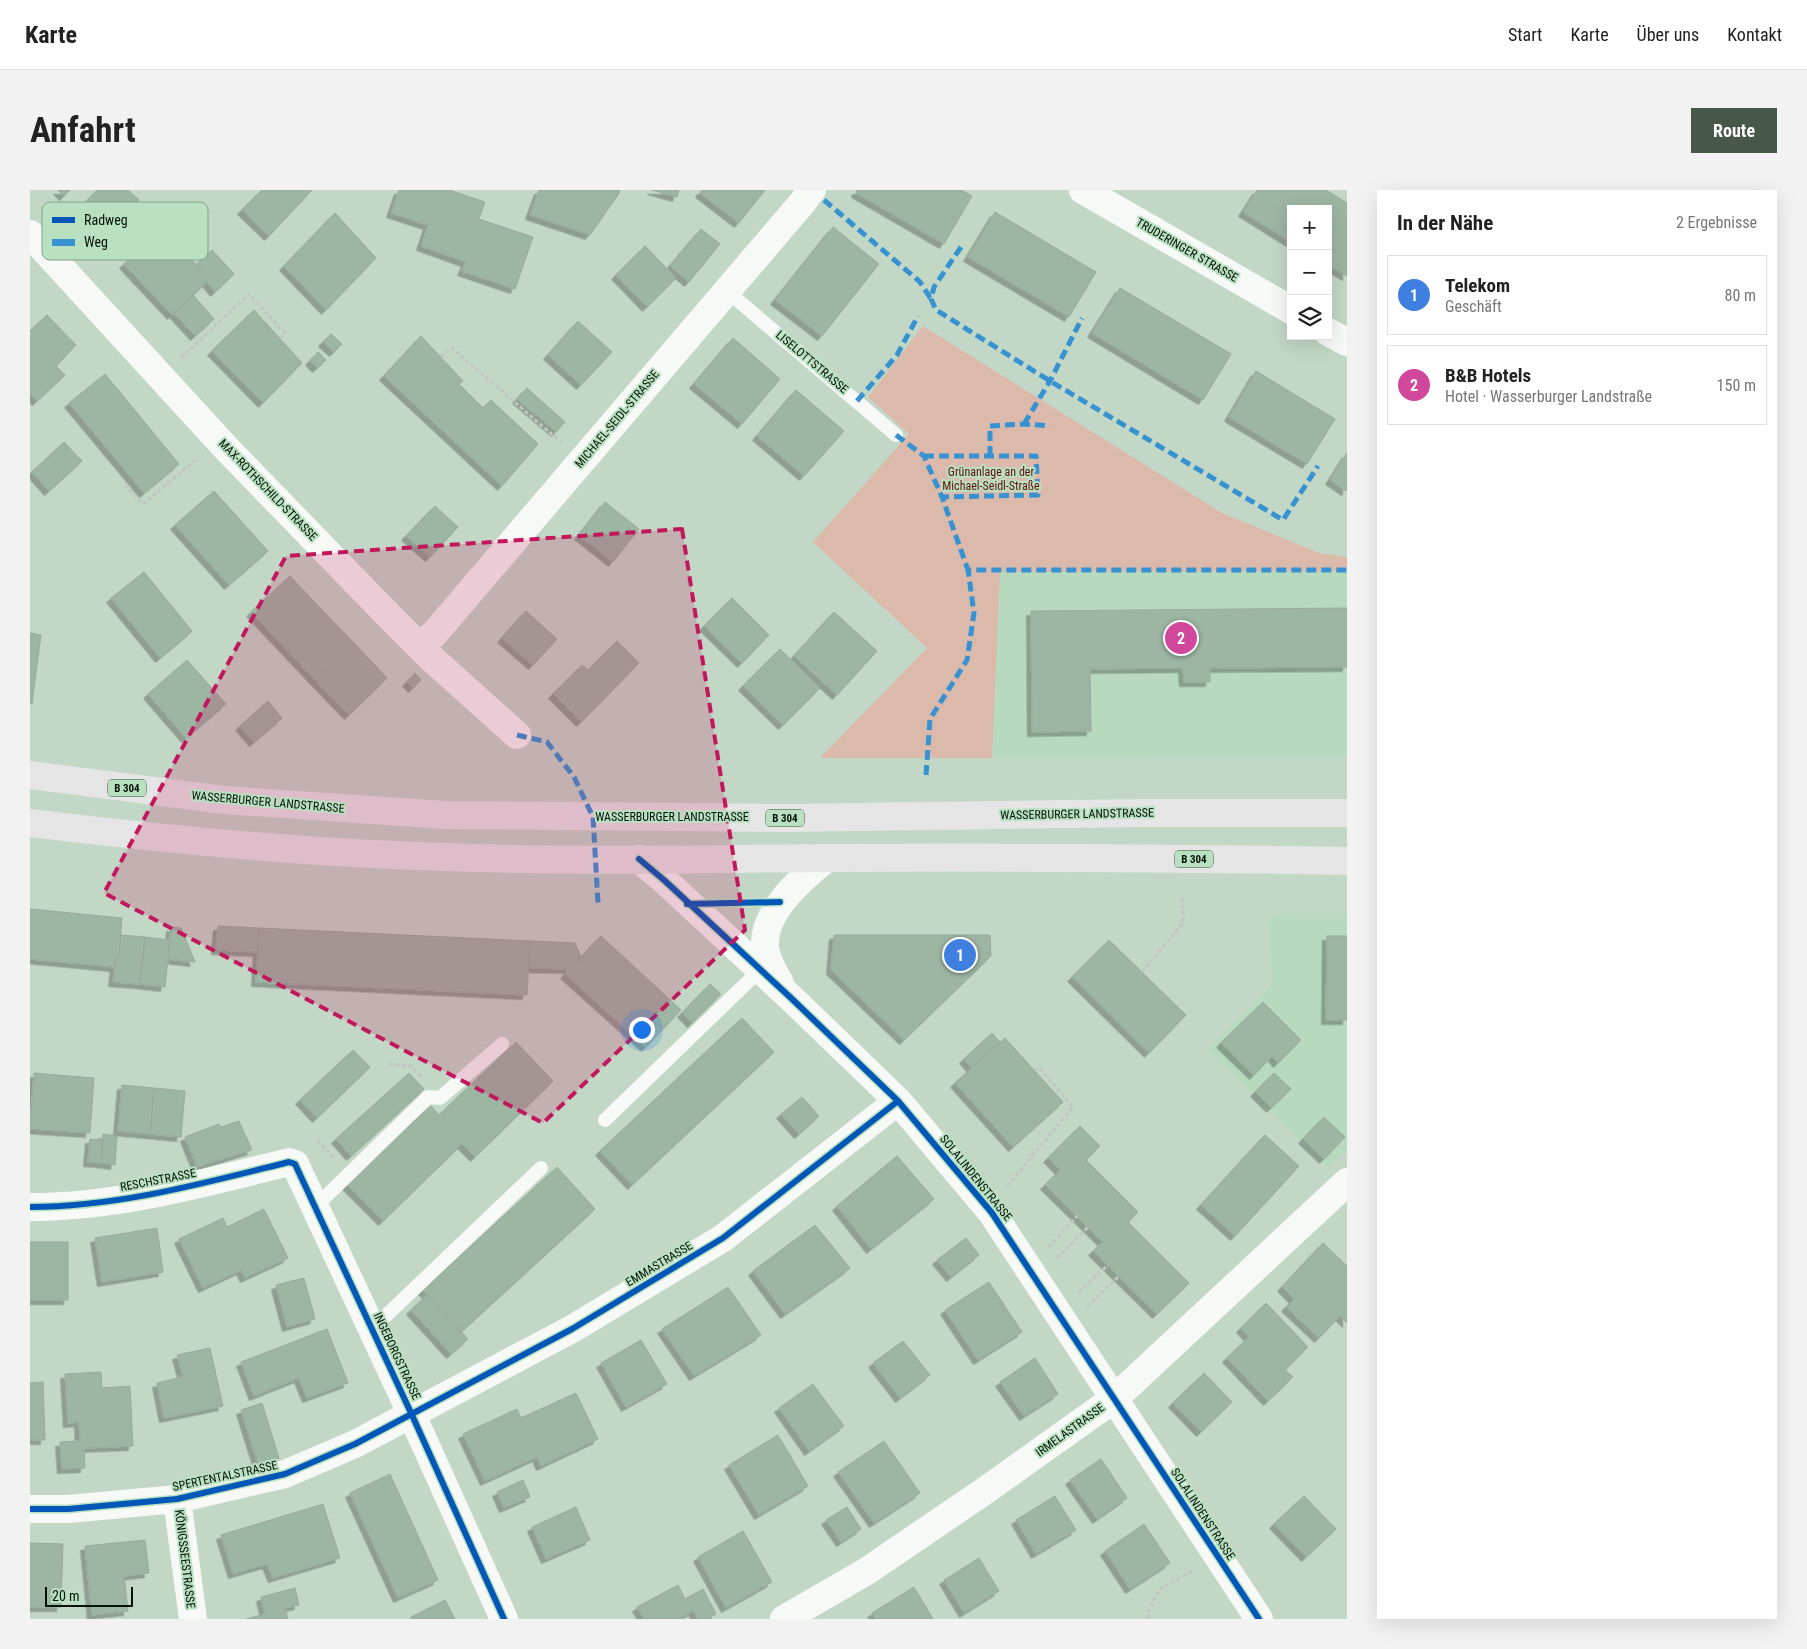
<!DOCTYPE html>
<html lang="de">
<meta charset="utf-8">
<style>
:root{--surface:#fff;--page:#f2f2f2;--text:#222;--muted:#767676;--line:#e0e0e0;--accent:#47574a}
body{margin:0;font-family:"Roboto Condensed",sans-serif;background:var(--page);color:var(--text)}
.controls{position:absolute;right:15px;top:15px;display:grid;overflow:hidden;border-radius:0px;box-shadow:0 5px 20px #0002}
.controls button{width:45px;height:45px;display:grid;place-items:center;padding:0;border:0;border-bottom:1px solid var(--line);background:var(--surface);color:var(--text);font:25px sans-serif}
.scale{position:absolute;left:15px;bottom:12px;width:88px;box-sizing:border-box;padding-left:5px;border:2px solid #051207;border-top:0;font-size:14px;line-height:18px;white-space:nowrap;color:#051207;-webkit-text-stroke:4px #b9e0c1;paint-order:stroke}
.you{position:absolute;left:611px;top:839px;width:18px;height:18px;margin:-12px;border:4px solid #fff;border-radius:50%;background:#1a73e8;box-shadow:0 0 0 8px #1a73e833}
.badge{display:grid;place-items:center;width:32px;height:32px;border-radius:50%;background:var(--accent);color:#fff;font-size:16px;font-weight:700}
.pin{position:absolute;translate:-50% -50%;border:2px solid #fff;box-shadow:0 1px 5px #0006}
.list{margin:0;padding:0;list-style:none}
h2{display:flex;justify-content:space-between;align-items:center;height:65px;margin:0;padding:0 20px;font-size:21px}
h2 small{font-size:16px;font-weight:400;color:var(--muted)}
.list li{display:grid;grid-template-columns:32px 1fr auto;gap:15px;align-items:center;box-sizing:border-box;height:80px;margin:0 10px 10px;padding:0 10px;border:1px solid var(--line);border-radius:0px}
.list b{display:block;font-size:19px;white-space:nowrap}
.list p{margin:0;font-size:16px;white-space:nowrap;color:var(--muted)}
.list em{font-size:16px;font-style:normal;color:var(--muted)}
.icon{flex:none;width:28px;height:28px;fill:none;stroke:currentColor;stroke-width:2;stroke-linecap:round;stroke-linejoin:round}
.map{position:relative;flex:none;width:1317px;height:1429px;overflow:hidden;border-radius:0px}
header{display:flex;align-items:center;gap:30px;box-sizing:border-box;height:70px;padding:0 25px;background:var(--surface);border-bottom:1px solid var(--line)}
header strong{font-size:24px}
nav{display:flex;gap:28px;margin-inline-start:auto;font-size:18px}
.intro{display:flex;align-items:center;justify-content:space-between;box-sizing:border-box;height:120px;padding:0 30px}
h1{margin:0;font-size:35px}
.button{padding:12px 22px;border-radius:0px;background:var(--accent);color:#fff;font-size:18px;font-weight:700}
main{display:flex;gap:30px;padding:0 30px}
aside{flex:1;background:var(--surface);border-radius:0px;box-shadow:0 5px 20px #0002}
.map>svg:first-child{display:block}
.built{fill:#b7dabe}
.green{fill:#dcbaab}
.building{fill:#9db5a3;stroke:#99aa9d;filter:url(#shadow)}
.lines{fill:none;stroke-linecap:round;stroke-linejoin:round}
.path{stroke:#c0c7c2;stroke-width:3;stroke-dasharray:4 2.5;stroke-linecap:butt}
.service{stroke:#f6f9f6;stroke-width:14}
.minor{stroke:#f6f9f6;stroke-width:28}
.tertiary{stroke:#f6f9f6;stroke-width:28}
.primary{stroke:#e6e5e5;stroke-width:28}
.quiet{stroke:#3692d1;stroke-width:5;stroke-dasharray:10 5;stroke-linecap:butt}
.cycleway-casing{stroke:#b9e0c1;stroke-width:9}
.cycleway{stroke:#0057b8;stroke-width:6}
.marked{fill:#c2185b;fill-opacity:0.2;stroke:#c2185b;stroke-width:4;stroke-dasharray:10 6;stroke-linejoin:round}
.labels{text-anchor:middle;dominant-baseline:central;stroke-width:4;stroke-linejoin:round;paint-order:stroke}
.shield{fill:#b9e0c1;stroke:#3b503f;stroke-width:1}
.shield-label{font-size:11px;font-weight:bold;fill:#051207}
.street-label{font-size:12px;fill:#051207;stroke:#b9e0c1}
.park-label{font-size:12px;fill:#610f06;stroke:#b9e0c1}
.key{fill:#b9e0c1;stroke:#83a289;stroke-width:1}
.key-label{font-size:14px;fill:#051207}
</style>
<header>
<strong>Karte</strong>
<nav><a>Start</a><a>Karte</a><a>Über uns</a><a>Kontakt</a></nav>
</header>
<div class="intro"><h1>Anfahrt</h1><a class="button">Route</a></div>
<main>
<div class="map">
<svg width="1317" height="1429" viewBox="0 0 1317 1429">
<defs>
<filter id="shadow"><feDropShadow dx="-4.5" dy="4.5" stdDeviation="0" flood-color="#0004"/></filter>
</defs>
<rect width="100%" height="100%" fill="#c2d7c6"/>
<!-- built -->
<path class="built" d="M 1317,381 L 1317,566 L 1130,566 L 962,568 L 970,382 Z
M 1265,723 L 1317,723 L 1317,959 L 1299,978 L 1178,860 L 1241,796 L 1240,725 Z"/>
<!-- green -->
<path class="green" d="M 893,136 L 1192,323 L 1289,363 L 1317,367 L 1317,381 L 970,382 L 962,568 L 790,568 L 897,458 L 783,352 L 879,244 L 838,207 Z"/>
<!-- building -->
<path class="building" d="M 28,0 L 40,0 L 34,6 Z
M 67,0 L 98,0 L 109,10 L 73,49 L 45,24 Z
M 232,0 L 282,0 L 239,46 L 212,20 Z
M 369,0 L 419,0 L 455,12 L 449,29 L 503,47 L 485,99 L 432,81 L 436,72 L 391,56 L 398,35 L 361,23 Z
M 509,0 L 590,0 L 588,5 L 560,45 L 500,25 Z
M 622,0 L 649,0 L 647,7 Z
M 672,0 L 735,0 L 709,33 L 670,3 Z
M 827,0 L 931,0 L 942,6 L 914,54 L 826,3 Z
M 1227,0 L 1296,0 L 1317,13 L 1317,86 L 1298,75 L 1298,19 L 1261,19 L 1261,52 L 1213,22 Z
M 965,22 L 1066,82 L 1039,127 L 938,67 Z
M 305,23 L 346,68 L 296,120 L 254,76 Z
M 803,37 L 849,74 L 792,146 L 745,110 Z
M 133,39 L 180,89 L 142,125 L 94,74 Z
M 671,39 L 690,54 L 659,92 L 640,76 Z
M 615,56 L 646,88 L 617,117 L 586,85 Z
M 182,60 L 204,84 L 185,102 L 177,92 L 180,89 L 166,75 Z
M 1090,98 L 1201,164 L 1173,210 L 1062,143 Z
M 163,105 L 184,129 L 165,146 L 144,123 Z
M 224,120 L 272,173 L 233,213 L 182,161 Z
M 17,125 L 46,155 L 26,176 L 35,185 L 7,211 L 0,204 L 0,141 Z
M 548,131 L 582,162 L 551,195 L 518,165 Z
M 301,144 L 312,154 L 304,162 L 293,152 Z
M 391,146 L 433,191 L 429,194 L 453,218 L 461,210 L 508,254 L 472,296 L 354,186 Z
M 703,148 L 750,189 L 712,234 L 664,194 Z
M 288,162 L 296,170 L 287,178 L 280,171 Z
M 1226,181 L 1305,229 L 1277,274 L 1199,227 Z
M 75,184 L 149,274 L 114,303 L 39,213 Z
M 497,198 L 535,232 L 526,242 L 487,209 Z
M 766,200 L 814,241 L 774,286 L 727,246 Z
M 34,252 L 52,271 L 19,301 L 2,282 Z
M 1317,263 L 1317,300 L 1316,301 L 1300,290 Z
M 184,301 L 238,361 L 199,395 L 145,335 Z
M 575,312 L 609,339 L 583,372 L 549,345 Z
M 405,316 L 428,337 L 400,367 L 376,346 Z
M 114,382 L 162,441 L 130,468 L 81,408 Z
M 260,386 L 292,420 L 254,457 L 221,422 Z
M 702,408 L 739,445 L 712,473 L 674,436 Z
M 1317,418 L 1317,477 L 1180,478 L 1180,492 L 1154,492 L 1153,478 L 1060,479 L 1061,541 L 1002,542 L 1001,421 Z
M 292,420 L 325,454 L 286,491 L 254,457 Z
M 496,421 L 527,449 L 503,475 L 472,448 Z
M 804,422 L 847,461 L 807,505 L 764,466 Z
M 0,443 L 11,445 L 2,514 L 0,513 Z
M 587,451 L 609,473 L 551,532 L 523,504 L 552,475 L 558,480 Z
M 325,454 L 357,488 L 319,525 L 286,491 Z
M 750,459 L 790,498 L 753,535 L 713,496 Z
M 157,470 L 196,514 L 156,548 L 118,504 Z
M 385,483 L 391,490 L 383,498 L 377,492 Z
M 238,511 L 252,528 L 224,552 L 210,536 Z
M 0,719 L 92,728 L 89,767 L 86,766 L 85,777 L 0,769 Z
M 188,736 L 229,738 L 228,762 L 186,760 Z
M 141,737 L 151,738 L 165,772 L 138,769 Z
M 229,738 L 500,751 L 497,805 L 226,792 Z
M 91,745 L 115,747 L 110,794 L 83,792 L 86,766 L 89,767 Z
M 804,745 L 960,745 L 961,766 L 874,850 L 801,780 Z
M 571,746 L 651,820 L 616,857 L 535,784 Z
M 1297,746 L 1317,746 L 1317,830 L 1296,830 Z
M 115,747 L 140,750 L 135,797 L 110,794 Z
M 1079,750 L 1156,825 L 1119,863 L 1042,787 Z
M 500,751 L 545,753 L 551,767 L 540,779 L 499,778 Z
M 680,794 L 691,804 L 662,833 L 652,823 Z
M 1233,812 L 1271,850 L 1248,873 L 1242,866 L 1224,885 L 1191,853 Z
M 712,828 L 744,862 L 602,995 L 570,961 Z
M 962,843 L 970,852 L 942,878 L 934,869 Z
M 975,848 L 1033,912 L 983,957 L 925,893 Z
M 486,852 L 523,891 L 445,967 L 432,954 L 353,1031 L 315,993 L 401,916 L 409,925 Z
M 323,860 L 340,877 L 287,928 L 270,910 Z
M 4,883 L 64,888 L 60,943 L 0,939 Z
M 379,883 L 394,899 L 321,966 L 306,949 Z
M 1244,883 L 1261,899 L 1241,918 L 1225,902 Z
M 92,895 L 124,898 L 120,944 L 88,941 Z
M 124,898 L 155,901 L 151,947 L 120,944 Z
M 772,907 L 789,926 L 769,944 L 751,924 Z
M 1294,927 L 1315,947 L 1294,969 L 1273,949 Z
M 209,931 L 222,960 L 167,977 L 155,947 L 189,934 L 191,937 Z
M 1050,936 L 1070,956 L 1056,970 L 1108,1022 L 1098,1032 L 1159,1093 L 1127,1124 L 1063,1061 L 1073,1052 L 1015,995 L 1030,980 L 1018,968 Z
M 73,944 L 87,946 L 85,975 L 71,973 Z
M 1235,945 L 1269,976 L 1205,1046 L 1171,1015 Z
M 60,949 L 73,950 L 71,973 L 58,972 Z
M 867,966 L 904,1009 L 841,1059 L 807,1016 Z
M 527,977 L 565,1019 L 431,1142 L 393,1100 Z
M 234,1019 L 258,1068 L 215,1088 L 211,1080 L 173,1098 L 149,1049 L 193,1028 L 197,1037 Z
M 785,1035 L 820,1078 L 755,1124 L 723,1081 Z
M 127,1038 L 133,1082 L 72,1092 L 65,1048 Z
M 936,1048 L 949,1065 L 921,1087 L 907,1070 Z
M 0,1052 L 38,1052 L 38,1110 L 0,1110 Z
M 1293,1053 L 1317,1076 L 1317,1133 L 1310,1126 L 1289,1148 L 1256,1117 L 1264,1109 L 1252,1097 Z
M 274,1088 L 285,1129 L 257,1137 L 246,1095 Z
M 959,1092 L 992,1142 L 948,1170 L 915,1120 Z
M 698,1097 L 731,1145 L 664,1186 L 632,1139 Z
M 397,1105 L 438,1149 L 421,1164 L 381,1120 Z
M 1236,1113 L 1278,1157 L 1255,1180 L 1263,1187 L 1238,1211 L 1197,1168 L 1219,1147 L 1211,1138 Z
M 297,1139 L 318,1193 L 277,1208 L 269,1188 L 224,1206 L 211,1172 Z
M 611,1150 L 637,1194 L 596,1217 L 571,1173 Z
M 873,1151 L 900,1185 L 870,1208 L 843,1173 Z
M 180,1158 L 193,1216 L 134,1228 L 127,1193 L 153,1187 L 147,1165 Z
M 1005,1168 L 1028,1204 L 994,1226 L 970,1192 Z
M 71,1182 L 72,1198 L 100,1196 L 103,1256 L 54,1258 L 55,1278 L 32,1279 L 30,1252 L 50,1251 L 49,1232 L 38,1233 L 35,1184 Z
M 1174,1183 L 1202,1212 L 1171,1242 L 1143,1213 Z
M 13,1192 L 15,1250 L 0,1250 L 0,1193 Z
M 783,1194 L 814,1236 L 779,1261 L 749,1218 Z
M 546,1203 L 568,1249 L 511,1276 L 507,1267 L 455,1291 L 433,1244 L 487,1219 L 491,1228 Z
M 232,1213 L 249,1268 L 228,1274 L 211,1220 Z
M 748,1245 L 778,1296 L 729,1325 L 699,1275 Z
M 854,1251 L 890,1303 L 844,1333 L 808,1282 Z
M 1071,1269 L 1097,1308 L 1067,1329 L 1040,1290 Z
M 360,1284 L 408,1390 L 368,1408 L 320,1303 Z
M 493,1290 L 500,1307 L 474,1318 L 467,1302 Z
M 1025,1306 L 1046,1340 L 1006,1364 L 986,1330 Z
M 1274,1306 L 1306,1339 L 1276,1367 L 1244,1334 Z
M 293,1314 L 310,1368 L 243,1388 L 237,1374 L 203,1384 L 191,1345 Z
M 546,1317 L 560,1350 L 516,1369 L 502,1337 Z
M 817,1317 L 831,1339 L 811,1352 L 796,1330 Z
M 1114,1334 L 1140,1373 L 1100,1399 L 1075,1361 Z
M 713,1341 L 742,1392 L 696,1418 L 668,1367 Z
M 115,1350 L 119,1383 L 94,1386 L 98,1421 L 62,1425 L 55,1356 Z
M 0,1353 L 33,1354 L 31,1417 L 0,1417 Z
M 949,1368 L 969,1401 L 934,1423 L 914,1390 Z
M 648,1395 L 655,1409 L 673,1399 L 686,1424 L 677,1429 L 668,1429 L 663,1421 L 649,1429 L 614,1429 L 607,1417 Z
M 884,1397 L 903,1429 L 846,1429 L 842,1423 Z
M 265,1398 L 269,1415 L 255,1418 L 258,1429 L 216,1429 L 235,1424 L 231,1407 Z
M 415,1410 L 425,1429 L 382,1429 L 381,1427 Z"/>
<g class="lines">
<!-- path -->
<path class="path" d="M 411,167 L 422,158 L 532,253
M 151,168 L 219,104 L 255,143 L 250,149
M 95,295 L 113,314 L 168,268
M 1112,782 L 1153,733 L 1152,708
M 359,874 L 381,876 L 392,887
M 288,950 L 303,968
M 977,996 L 1043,917 L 1009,878 L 1005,881
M 1019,1057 L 1047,1026
M 1027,1068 L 1058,1037
M 1049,1102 L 1078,1075
M 1057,1117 L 1089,1086
M 1118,1429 L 1119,1421 L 1129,1400 L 1164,1380"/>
<!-- service -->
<path class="service" d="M 697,101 L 866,245
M 575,930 L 730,780
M 285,1017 L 398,907 L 410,908 L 472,854
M 342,1139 L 511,978"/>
<!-- minor -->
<path class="minor" d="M 0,44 L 196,258 L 359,426 L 400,467 L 487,545
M 391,456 L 404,444 L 772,13 L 782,0
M 609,669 L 634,690 L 761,808 L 868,911 L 962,1023 L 1229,1429
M 750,793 C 744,783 736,769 735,757 C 732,722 772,688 797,668
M 0,1017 C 88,1017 174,993 259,972 L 265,974 L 382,1225 L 474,1429
M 147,1309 L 163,1429
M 0,1319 L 38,1319 L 147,1309 L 255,1284 L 325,1254 L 542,1139 L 693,1048 L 868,911
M 754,1429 L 837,1381 L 956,1300 L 1085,1208 L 1317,992"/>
<!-- tertiary -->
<path class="tertiary" d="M 1053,0 L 1261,120
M 1298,142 L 1317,152"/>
<!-- primary -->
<path class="primary" d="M 0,585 L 194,610 L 415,625 L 754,628 L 1117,623 L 1317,623
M 0,633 C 138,650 277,663 416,667 C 542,672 668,669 794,668 C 968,667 1143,668 1317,671"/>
<!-- quiet -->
<path class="quiet" d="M 794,10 L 890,92 L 901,109
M 931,57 L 904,97 L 901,109 L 906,120 L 1020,191 L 1253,330 L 1288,276
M 827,211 L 867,165 L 888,126
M 994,234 L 1020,191 L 1052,128
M 866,245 L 894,266 L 912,307 L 938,380
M 894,266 L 1006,266 L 1008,305 L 912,307
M 960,266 L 960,236 L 994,234 L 1020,236
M 487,545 L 517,552 L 544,587 L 563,627 L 568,713
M 896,585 L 900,529 L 937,470 L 944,423 L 938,380 L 1317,380"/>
<defs>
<path id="cycleway" d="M 609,669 L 634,690 L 761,808 L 868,911 L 962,1023 L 1229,1429
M 657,714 L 750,712
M 0,1017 C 88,1017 174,993 259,972 L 265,974 L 382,1225 L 474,1429
M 0,1319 L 38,1319 L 147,1309 L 255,1284 L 325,1254 L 542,1139 L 693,1048 L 868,911"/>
</defs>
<!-- cycleway casing -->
<use href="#cycleway" class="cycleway-casing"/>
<!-- cycleway -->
<use href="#cycleway" class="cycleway"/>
</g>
<!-- marked area -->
<path class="marked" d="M 652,339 L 715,740 L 513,933 L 74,703 L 256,366 Z"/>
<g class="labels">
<!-- shield labels -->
<g class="shield">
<rect x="78" y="589.5" width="38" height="17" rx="4"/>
<rect x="736" y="619.5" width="38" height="17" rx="4"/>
<rect x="1145" y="660.5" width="38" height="17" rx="4"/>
</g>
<g class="shield-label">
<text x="97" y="598">B 304</text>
<text x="755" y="628">B 304</text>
<text x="1164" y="669">B 304</text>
</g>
<!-- street labels -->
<g class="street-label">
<text transform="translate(1157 60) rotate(30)">TRUDERINGER STRASSE</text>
<text transform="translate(782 172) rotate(40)">LISELOTTSTRASSE</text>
<text transform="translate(587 229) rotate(-50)">MICHAEL-SEIDL-STRASSE</text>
<text transform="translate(238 300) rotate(46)">MAX-ROTHSCHILD-STRASSE</text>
<text transform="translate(238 612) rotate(5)">WASSERBURGER LANDSTRASSE</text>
<text transform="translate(1047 624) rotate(-1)">WASSERBURGER LANDSTRASSE</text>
<text x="642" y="627">WASSERBURGER LANDSTRASSE</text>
<text transform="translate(946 988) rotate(51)">SOLALINDENSTRASSE</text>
<text transform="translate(128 990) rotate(-11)">RESCHSTRASSE</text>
<text transform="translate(629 1074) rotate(-31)">EMMASTRASSE</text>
<text transform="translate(367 1166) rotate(65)">INGEBORGSTRASSE</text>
<text transform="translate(1040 1240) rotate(-36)">IRMELASTRASSE</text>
<text transform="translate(195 1286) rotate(-12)">SPERTENTALSTRASSE</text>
<text transform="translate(1173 1324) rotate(57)">SOLALINDENSTRASSE</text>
<text transform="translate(155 1369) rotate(83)">KÖNIGSSEESTRASSE</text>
</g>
<!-- park labels -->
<g class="park-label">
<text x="961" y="282">Grünanlage an der<tspan x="961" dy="14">Michael-Seidl-Straße</tspan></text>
</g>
</g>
<!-- legend -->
<rect x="12" y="12" width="166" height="58" rx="8" class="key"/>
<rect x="22" y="27" width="23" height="6" fill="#0057b8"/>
<rect x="22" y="49" width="23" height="7" fill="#3692d1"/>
<g class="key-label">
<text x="54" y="35">Radweg</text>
<text x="54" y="57">Weg</text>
</g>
</svg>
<div class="controls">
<button>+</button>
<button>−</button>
<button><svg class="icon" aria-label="layers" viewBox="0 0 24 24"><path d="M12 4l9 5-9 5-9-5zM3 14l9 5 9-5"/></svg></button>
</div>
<div class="scale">20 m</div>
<div class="you"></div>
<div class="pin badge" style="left:930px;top:765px;background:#3f7fe0">1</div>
<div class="pin badge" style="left:1151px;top:448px;background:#d1479c">2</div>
</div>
<aside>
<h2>In der Nähe<small>2 Ergebnisse</small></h2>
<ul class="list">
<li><span class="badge" style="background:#3f7fe0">1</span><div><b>Telekom</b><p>Geschäft</p></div><em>80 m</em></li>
<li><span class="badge" style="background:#d1479c">2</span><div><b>B&amp;B Hotels</b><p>Hotel · Wasserburger Landstraße</p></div><em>150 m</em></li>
</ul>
</aside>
</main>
